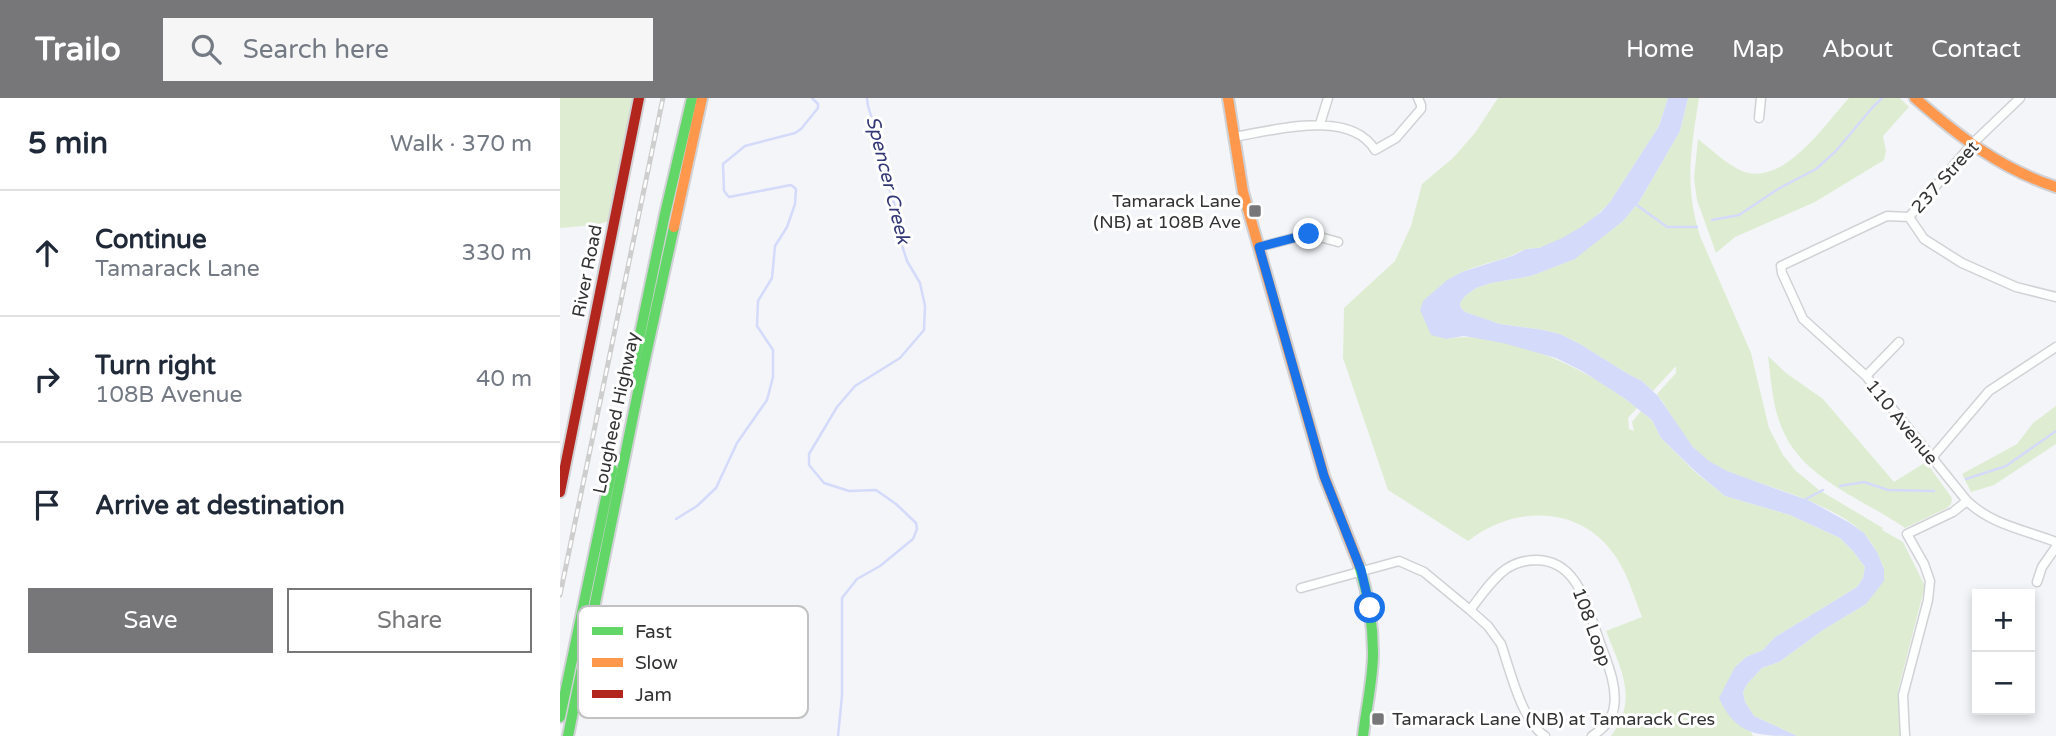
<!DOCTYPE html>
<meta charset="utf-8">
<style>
:root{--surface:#fff;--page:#f6f6f7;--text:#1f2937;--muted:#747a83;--line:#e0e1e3;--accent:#77777a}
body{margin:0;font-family:"Varela Round",sans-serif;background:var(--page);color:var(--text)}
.controls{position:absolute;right:21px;bottom:21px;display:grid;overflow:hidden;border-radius:0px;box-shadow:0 4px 10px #0003}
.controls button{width:63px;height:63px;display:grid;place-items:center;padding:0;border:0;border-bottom:2px solid var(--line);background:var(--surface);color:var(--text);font:35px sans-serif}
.stop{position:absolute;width:21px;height:21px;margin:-16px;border:5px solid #1a73e8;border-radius:50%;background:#fff}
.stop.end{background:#1a73e8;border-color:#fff;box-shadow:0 2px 7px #0008}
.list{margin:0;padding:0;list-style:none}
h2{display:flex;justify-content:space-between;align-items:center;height:91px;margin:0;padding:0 28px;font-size:30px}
h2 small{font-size:23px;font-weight:400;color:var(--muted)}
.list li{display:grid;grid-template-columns:46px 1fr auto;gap:21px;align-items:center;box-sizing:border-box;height:126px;padding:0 28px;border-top:2px solid var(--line)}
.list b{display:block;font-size:26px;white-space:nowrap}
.list p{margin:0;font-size:23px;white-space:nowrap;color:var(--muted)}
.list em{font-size:23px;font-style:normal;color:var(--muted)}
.actions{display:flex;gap:14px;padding:21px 28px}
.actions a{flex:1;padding:16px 0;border:2px solid var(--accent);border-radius:0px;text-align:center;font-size:24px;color:var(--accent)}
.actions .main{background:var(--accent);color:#fff}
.icon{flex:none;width:38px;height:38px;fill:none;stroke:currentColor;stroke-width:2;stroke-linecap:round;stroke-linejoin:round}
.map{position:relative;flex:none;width:1496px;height:638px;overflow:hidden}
header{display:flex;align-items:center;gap:42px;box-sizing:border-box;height:98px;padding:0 35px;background:var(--accent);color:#fff}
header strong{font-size:33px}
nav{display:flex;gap:38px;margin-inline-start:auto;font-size:24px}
.search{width:490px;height:63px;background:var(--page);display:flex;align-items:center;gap:18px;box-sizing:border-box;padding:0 24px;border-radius:0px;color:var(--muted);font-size:26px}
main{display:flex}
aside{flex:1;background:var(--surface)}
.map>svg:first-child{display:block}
.green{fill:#deedd2}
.water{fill:#d4daf9}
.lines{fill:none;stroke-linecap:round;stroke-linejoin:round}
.stream{stroke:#d4daf9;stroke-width:2.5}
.street-casing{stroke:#d1d2d5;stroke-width:11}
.fast-casing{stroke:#d1d2d5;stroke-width:14}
.slow-casing{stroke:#d1d2d5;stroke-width:14}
.jam-casing{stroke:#d1d2d5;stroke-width:14}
.street{stroke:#fdfefe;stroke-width:8}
.fast{stroke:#63d668;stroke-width:10}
.slow{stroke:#ff974d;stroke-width:10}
.jam{stroke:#b3261e;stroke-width:10}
.rail-casing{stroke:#cececf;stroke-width:5}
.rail{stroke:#fff;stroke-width:2.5;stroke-dasharray:8;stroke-linecap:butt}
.route{stroke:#1a73e8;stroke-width:9}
.poi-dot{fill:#77777a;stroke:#fff;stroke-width:2.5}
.labels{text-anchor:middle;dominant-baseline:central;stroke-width:6;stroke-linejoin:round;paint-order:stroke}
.street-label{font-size:18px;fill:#333335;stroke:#fff}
.poi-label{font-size:18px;fill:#333335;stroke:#fff;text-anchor:end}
.water-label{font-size:19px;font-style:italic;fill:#333775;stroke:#fff}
.key{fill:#fff;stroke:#c2c2c2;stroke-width:2}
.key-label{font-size:19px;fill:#333335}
</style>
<header>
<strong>Trailo</strong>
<div class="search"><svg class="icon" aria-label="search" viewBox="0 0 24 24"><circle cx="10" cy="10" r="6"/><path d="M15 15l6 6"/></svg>Search here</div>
<nav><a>Home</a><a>Map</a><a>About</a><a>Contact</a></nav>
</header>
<main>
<aside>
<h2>5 min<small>Walk · 370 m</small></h2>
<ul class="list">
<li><svg class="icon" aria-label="ahead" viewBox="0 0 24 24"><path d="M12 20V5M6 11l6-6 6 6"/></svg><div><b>Continue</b><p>Tamarack Lane</p></div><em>330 m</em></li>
<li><svg class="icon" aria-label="right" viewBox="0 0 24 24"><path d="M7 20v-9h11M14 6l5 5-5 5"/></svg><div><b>Turn right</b><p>108B Avenue</p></div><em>40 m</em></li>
<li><svg class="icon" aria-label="arrive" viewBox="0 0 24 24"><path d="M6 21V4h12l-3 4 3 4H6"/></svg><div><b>Arrive at destination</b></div></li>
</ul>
<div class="actions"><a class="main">Save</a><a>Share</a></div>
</aside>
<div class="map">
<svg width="1496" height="638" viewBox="0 0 1496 638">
<rect width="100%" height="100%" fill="#f4f5f9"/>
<!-- green -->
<path class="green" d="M 0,0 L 74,0 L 49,123 L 35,127 L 0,130 Z
M 938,0 L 1108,0 L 1099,28 L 1050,104 C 1032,124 1005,144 978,150 C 974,151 971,150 967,151 C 959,153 950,159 942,161 C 919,168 896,173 878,190 L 886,241 C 946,230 1032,273 1077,310 L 1068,320 L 1069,331 L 1074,333 L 1072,324 L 1081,313 L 1092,322 L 1101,340 L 1135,374 L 1165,398 L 1230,417 L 1280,440 L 1293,453 L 1305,469 L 1303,480 L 1297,489 L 1215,539 L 1203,552 L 1186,559 L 1175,569 L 1192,637 L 1194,638 L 1051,638 C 1079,601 1061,572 1046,533 L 1082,519 C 1074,499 1068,477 1056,459 C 1021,406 954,407 908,443 L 828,392 L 783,260 L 784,210 L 835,163 L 851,128 L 862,86 L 893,60 L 915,35 Z
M 1128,0 L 1139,0 C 1131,52 1124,86 1140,138 L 1191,255 L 1209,330 L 1223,357 L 1236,373 L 1259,392 L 1323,430 L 1322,432 L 1343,444 L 1365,488 L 1338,592 L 1341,638 L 1237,638 L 1194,618 L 1185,604 L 1183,594 L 1187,586 L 1202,570 L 1219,564 L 1263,532 L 1306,506 L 1324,471 C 1319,458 1313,444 1302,434 C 1280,412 1230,395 1200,385 C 1183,379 1165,374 1150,364 C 1126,348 1114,319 1097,296 L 1116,275 L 1116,268 L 1093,293 L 1082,283 L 1068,276 L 1020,246 L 1000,236 L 983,232 L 940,226 L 905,214 L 901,210 L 900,205 L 905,198 L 916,190 L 931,185 L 971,178 L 1014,161 L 1063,123 L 1079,104 L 1120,33 Z
M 1289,0 L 1340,0 L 1349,9 L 1323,38 L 1326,53 L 1324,62 L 1255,104 L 1175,139 L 1156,155 L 1137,102 L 1134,80 L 1138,41 C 1152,52 1166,66 1182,73 C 1223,90 1266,25 1289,0 Z
M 1208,258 L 1226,275 L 1263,301 L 1334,384 L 1366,364 L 1392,400 L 1391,406 L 1387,410 L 1345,430 C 1302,400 1241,381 1221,328 C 1212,306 1211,281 1208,258 Z
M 1496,308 L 1496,346 L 1434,387 L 1411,394 L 1402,376 L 1457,346 L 1473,325 Z"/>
<!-- water -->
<path class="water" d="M 1108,0 L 1128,0 L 1120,33 L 1079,104 L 1063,123 L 1015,161 L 971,178 L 931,185 L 916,190 L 905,198 L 900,205 L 901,210 L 905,214 L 940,226 L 983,232 L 1000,236 L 1020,246 L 1068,276 L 1082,283 L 1098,298 L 1133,349 L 1149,363 L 1167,373 L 1250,403 L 1290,425 L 1304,435 L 1317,454 L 1324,471 L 1324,483 L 1306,506 L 1263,532 L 1219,564 L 1202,570 L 1187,586 L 1183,594 L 1185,604 L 1194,618 L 1237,638 C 1198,638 1176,638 1159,600 L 1175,569 L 1186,559 L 1203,552 L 1215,539 L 1297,489 L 1303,480 L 1305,469 L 1293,453 L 1280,440 L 1230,417 L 1165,398 L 1136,374 L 1101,340 L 1092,322 L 1064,300 L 1022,273 L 996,260 L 943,245 L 904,238 L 886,241 L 871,237 L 860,212 L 863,203 L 887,182 L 902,174 L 952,158 L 966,151 L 979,150 L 1002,140 L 1021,129 L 1041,114 L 1050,104 L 1099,28 Z"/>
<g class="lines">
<!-- stream -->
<path class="stream" d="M 1074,105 L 1107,129 L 1137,129
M 1152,122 L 1179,117 L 1218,91 L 1256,71 L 1275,54 L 1312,10 L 1322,0
M 1406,381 L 1446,368 L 1496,333
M 1280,388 L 1304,384 L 1328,392 L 1374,393
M 1244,402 L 1263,392
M 116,421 L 137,408 L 156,390 L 177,345 L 207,302 L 213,279 L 213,252 L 197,228 L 198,203 L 212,180 L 215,148 L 227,129 L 235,106 L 236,91 L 231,87 L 169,99 L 164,93 L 163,66 L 185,48 L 235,35 L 241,31 L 258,10 L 258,6 L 252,0
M 278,638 L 282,598 L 282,500 L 297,481 L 320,468 L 353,441 L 357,431 L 356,425 L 336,406 L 316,392 L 289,393 L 264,385 L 249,367 L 249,356 L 277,309 L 295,288 L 340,260 L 364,232 L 365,208 L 360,185 L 347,163 L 339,138 L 336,112 L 328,85 L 324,60 L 308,8 L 307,0"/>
<defs>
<path id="street" d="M 1199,20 L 1201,0
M 760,26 L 768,0
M 673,39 C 712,33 790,10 815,52
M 815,52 L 836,40 L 861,11 L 861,7 L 858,0
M 1349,119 L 1327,118 L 1221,168 L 1222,175 L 1243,221 L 1306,278 L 1407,403 C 1432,427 1465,432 1496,444
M 1349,119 L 1364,141 L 1402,165 L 1456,189 L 1496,199
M 1349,119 L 1412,46 L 1460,0
M 699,149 L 749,136 L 778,144
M 1306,278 L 1339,244
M 1371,361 L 1429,293 L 1496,249
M 1477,484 L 1482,469 L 1496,449
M 741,490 L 839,463 L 864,474 L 910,512 L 928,528 L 941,546 C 950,572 962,624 985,638
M 910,512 C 921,498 932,481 946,471 C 955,465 966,462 977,462 C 1017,463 1026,506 1037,536 C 1044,558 1058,585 1054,609 C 1052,622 1043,631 1032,638
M 1345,638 L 1343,597 L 1368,502 L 1370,483 L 1364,466 L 1347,436 L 1393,414 L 1407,403"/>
<path id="fast" d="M 71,279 L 105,116 L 132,0
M 799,467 C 808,496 813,525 813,555 C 813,582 806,611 803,638
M 0,619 L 52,371
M 8,638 L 80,284 L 114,129"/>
<path id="slow" d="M 668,0 L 683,94 L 764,378 L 799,467
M 1355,0 C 1398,38 1441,71 1496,89
M 114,129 L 142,0"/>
<path id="jam" d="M 0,394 L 79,0"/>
</defs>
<!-- street casing -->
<use href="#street" class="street-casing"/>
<!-- fast casing -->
<use href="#fast" class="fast-casing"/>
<!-- slow casing -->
<use href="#slow" class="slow-casing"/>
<!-- jam casing -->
<use href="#jam" class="jam-casing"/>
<!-- street -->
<use href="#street" class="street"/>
<!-- fast -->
<use href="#fast" class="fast"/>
<!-- slow -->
<use href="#slow" class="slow"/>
<!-- jam -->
<use href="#jam" class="jam"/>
<defs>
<path id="rail" d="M 0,497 L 103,0"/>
</defs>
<!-- rail casing -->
<use href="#rail" class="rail-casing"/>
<!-- rail -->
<use href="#rail" class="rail"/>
</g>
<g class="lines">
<!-- route -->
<path class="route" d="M 749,136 L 699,149 L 764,378 L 801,472 L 810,510"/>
</g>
<!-- markers -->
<g class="poi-dot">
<rect x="688" y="106" width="14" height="14" rx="3.5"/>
<rect x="811" y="614" width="14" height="14" rx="3.5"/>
</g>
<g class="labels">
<!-- street labels -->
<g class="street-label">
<text transform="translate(1385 79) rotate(-48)">237 Street</text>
<text transform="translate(27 173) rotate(-79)">River Road</text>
<text transform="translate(56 315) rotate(-78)">Lougheed Highway</text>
<text transform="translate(1342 324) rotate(51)">110 Avenue</text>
<text transform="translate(1032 529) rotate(70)">108 Loop</text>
</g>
<!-- poi labels -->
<g class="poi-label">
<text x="681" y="103">Tamarack Lane<tspan x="681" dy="21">(NB) at 108B Ave</tspan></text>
<text x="832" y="621" text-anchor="start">Tamarack Lane (NB) at Tamarack Cres</text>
</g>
<!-- water labels -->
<g class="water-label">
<text transform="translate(328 82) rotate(76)">Spencer Creek</text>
</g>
</g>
<!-- legend -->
<rect x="18" y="508" width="230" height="112" rx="10" class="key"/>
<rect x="32" y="529" width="31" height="8" fill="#63d668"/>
<rect x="32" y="560" width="31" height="9" fill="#ff974d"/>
<rect x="32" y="592" width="31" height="8" fill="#b3261e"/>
<g class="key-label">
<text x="75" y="540">Fast</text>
<text x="75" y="571">Slow</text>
<text x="75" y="603">Jam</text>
</g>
</svg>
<div class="controls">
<button>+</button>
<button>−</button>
</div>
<div class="stop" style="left:810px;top:510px"></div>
<div class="stop end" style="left:749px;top:136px"></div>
</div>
</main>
